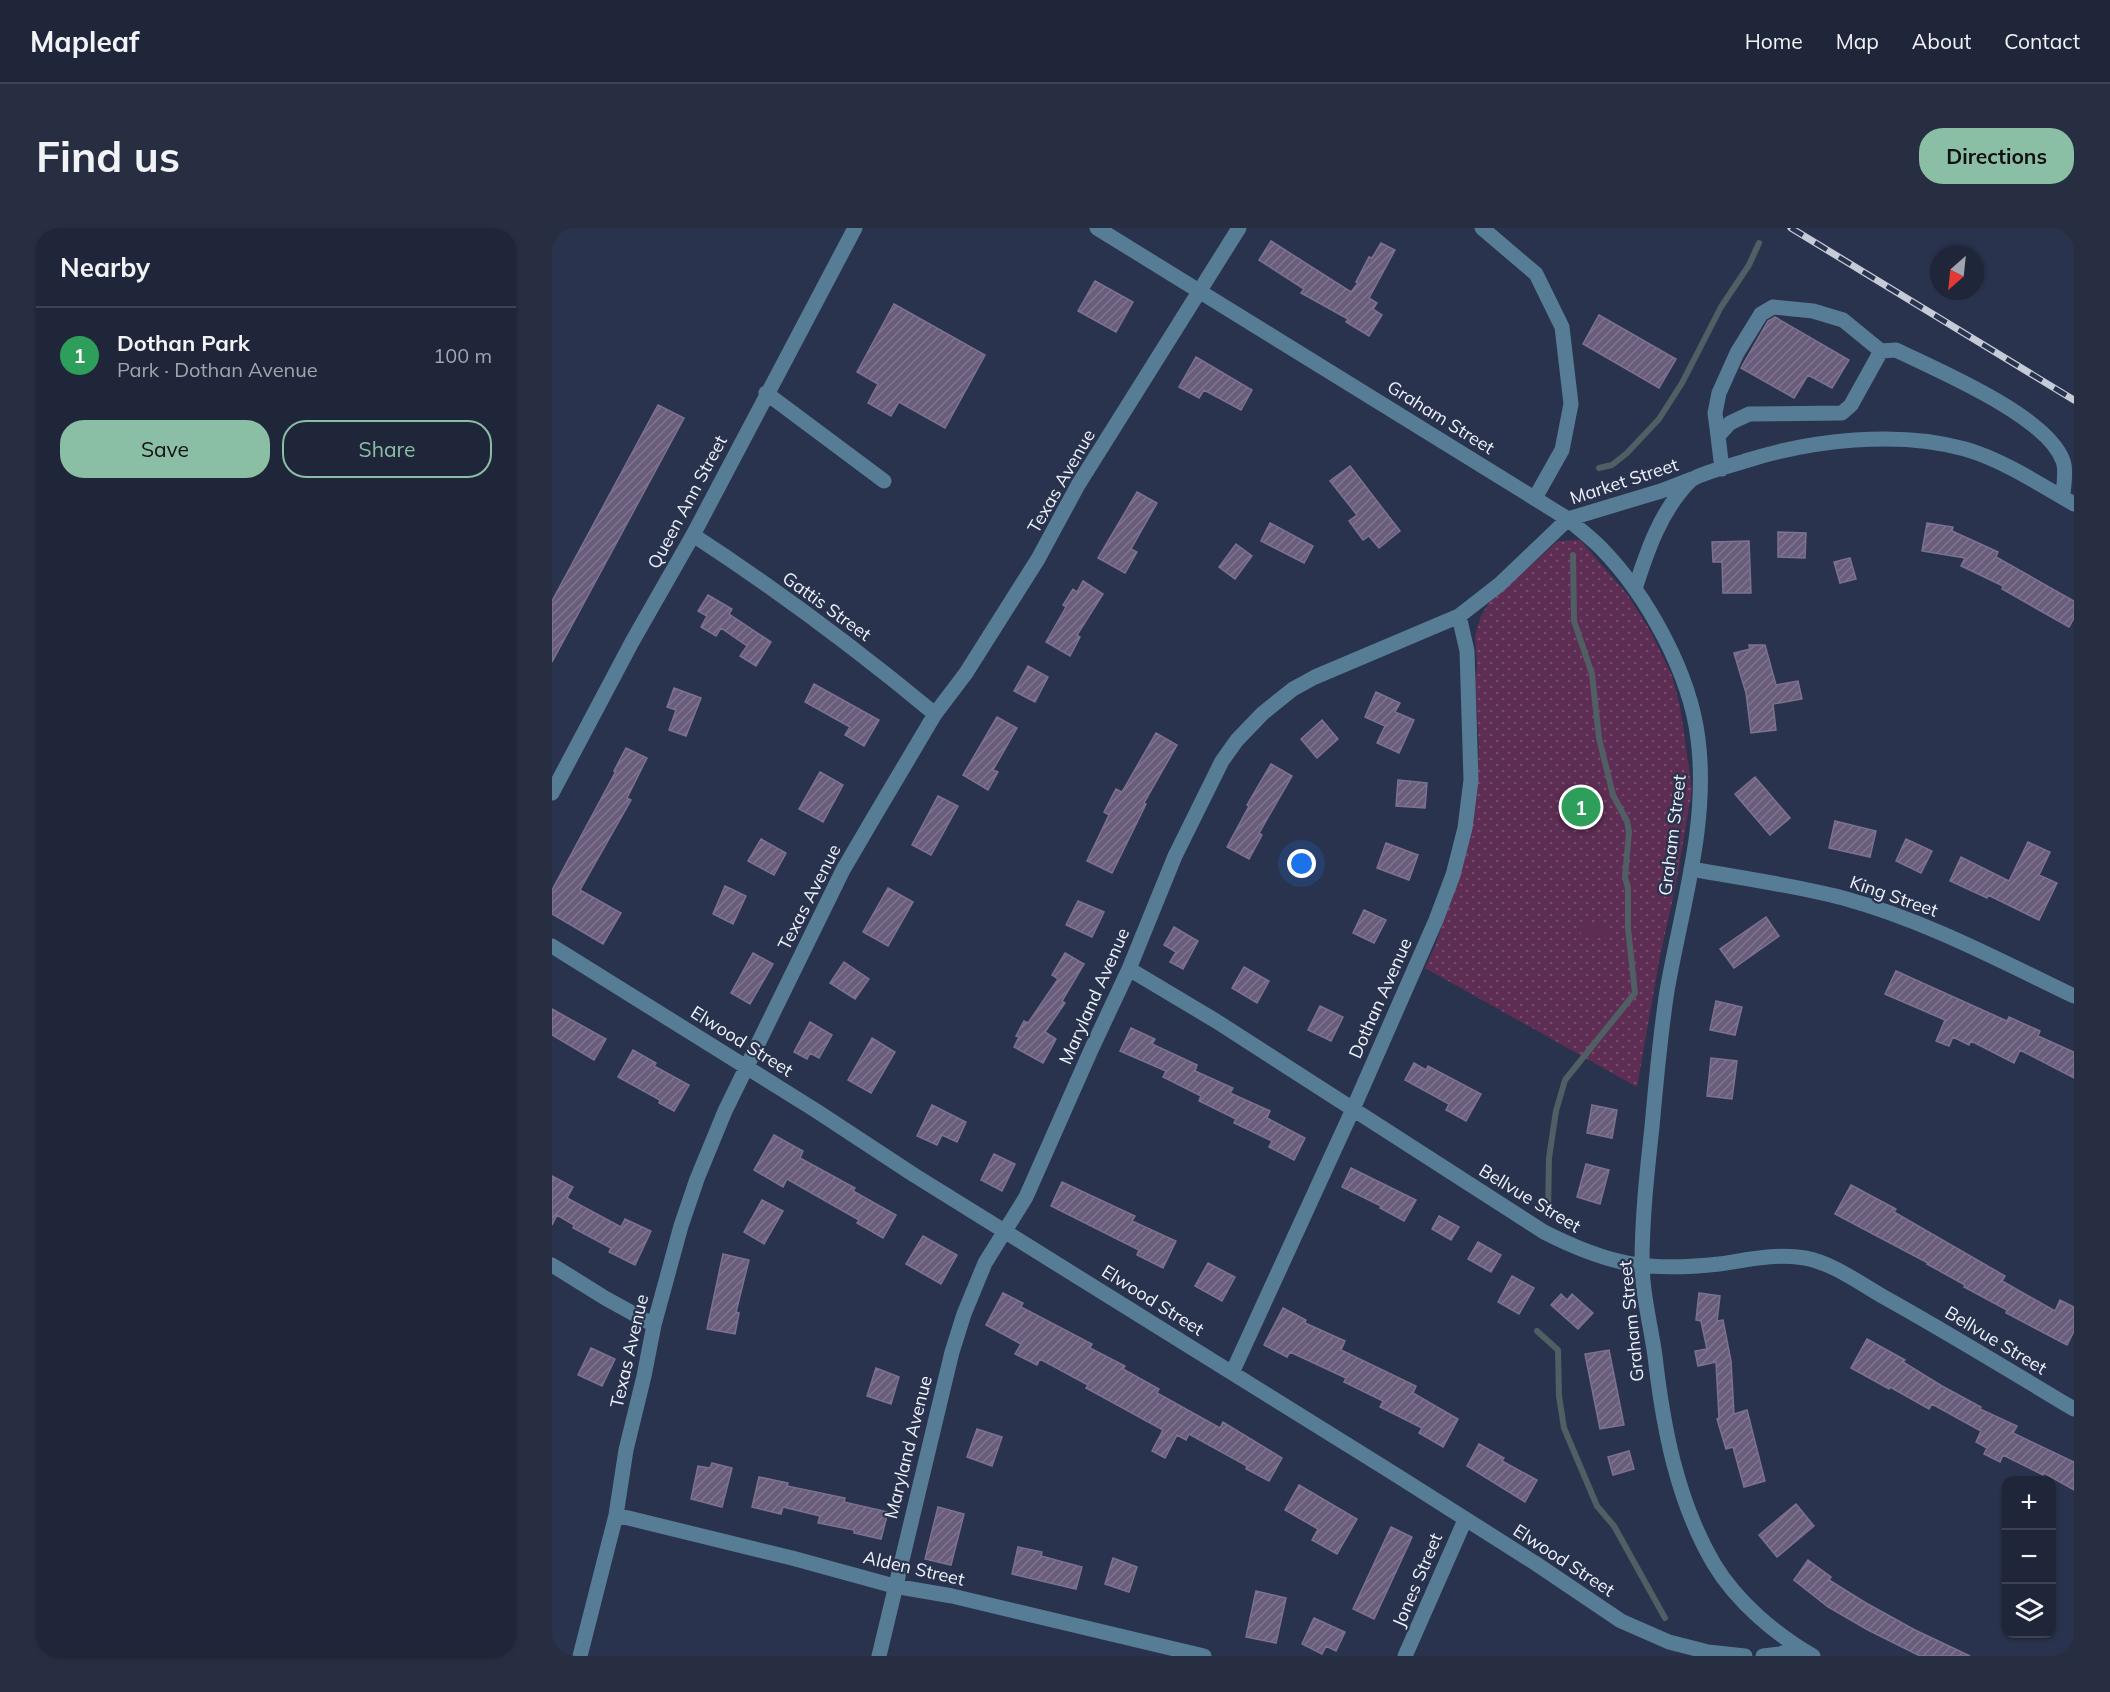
<!DOCTYPE html>
<meta charset="utf-8">
<style>
:root{--surface:#20263a;--page:#282e42;--text:#f1f3f6;--muted:#a2a5af;--line:#3d4354;--accent:#8abfa5}
body{margin:0;font-family:Mulish,sans-serif;background:var(--page);color:var(--text)}
.controls{position:absolute;right:18px;bottom:18px;display:grid;overflow:hidden;border-radius:12px;box-shadow:0 2px 4px #0004}
.controls button{width:54px;height:54px;display:grid;place-items:center;padding:0;border:0;border-bottom:2px solid var(--line);background:var(--surface);color:var(--text);font:30px sans-serif}
.compass{position:absolute;left:1378px;top:18px;width:54px;height:54px;border-radius:50%;background:var(--surface);box-shadow:0 2px 4px #0004;rotate:207deg}
.you{position:absolute;left:750px;top:636px;width:21px;height:21px;margin:-15px;border:4px solid #fff;border-radius:50%;background:#1a73e8;box-shadow:0 0 0 9px #1a73e833}
.badge{display:grid;place-items:center;width:39px;height:39px;border-radius:50%;background:var(--accent);color:#fff;font-size:20px;font-weight:700}
.pin{position:absolute;translate:-50% -50%;border:3px solid #fff;box-shadow:0 2px 6px #0006}
.list{margin:0;padding:0;list-style:none}
h2{display:flex;justify-content:space-between;align-items:center;height:78px;margin:0;padding:0 24px;font-size:26px}
h2 small{font-size:20px;font-weight:400;color:var(--muted)}
.list li{display:grid;grid-template-columns:39px 1fr auto;gap:18px;align-items:center;box-sizing:border-box;height:96px;padding:0 24px;border-top:2px solid var(--line)}
.list b{display:block;font-size:22px;white-space:nowrap}
.list p{margin:0;font-size:20px;white-space:nowrap;color:var(--muted)}
.list em{font-size:20px;font-style:normal;color:var(--muted)}
.actions{display:flex;gap:12px;padding:18px 24px}
.actions a{flex:1;padding:14px 0;border:2px solid var(--accent);border-radius:24px;text-align:center;font-size:21px;color:var(--accent)}
.actions .main{background:var(--accent);color:#111}
.icon{flex:none;width:33px;height:33px;fill:none;stroke:currentColor;stroke-width:2;stroke-linecap:round;stroke-linejoin:round}
.map{position:relative;flex:none;width:1522px;height:1428px;overflow:hidden;border-radius:24px}
header{display:flex;align-items:center;gap:36px;box-sizing:border-box;height:84px;padding:0 30px;background:var(--surface);border-bottom:2px solid var(--line)}
header strong{font-size:28px}
nav{display:flex;gap:33px;margin-inline-start:auto;font-size:21px}
.intro{display:flex;align-items:center;justify-content:space-between;box-sizing:border-box;height:144px;padding:0 36px}
h1{margin:0;font-size:42px}
.button{padding:15px 27px;border-radius:24px;background:var(--accent);color:#111;font-size:21px;font-weight:700}
main{display:flex;gap:36px;padding:0 36px}
aside{flex:1;background:var(--surface);border-radius:24px;box-shadow:0 2px 4px #0004}
.map>svg:first-child{display:block}
.park{fill:url(#park-dots)}
.garden{fill:#5e2d53}
.lines{fill:none;stroke-linecap:round;stroke-linejoin:round}
.stream{stroke:#505f63;stroke-width:6}
.building{fill:url(#building-hatch);stroke:#7d7190;stroke-width:1.5}
.minor{stroke:#567d95;stroke-width:15}
.rail-casing{stroke:#c6cbd8;stroke-width:7}
.rail{stroke:#2a334d;stroke-width:4.5;stroke-dasharray:14;stroke-linecap:butt}
.labels{text-anchor:middle;dominant-baseline:central;stroke-width:4.5;stroke-linejoin:round;paint-order:stroke}
.street-label{font-size:18px;fill:#eef2fc;stroke:#2a334d}
</style>
<header>
<strong>Mapleaf</strong>
<nav><a>Home</a><a>Map</a><a>About</a><a>Contact</a></nav>
</header>
<div class="intro"><h1>Find us</h1><a class="button">Directions</a></div>
<main>
<aside>
<h2>Nearby<small></small></h2>
<ul class="list">
<li><span class="badge" style="background:#2e9e5b">1</span><div><b>Dothan Park</b><p>Park · Dothan Avenue</p></div><em>100 m</em></li>
</ul>
<div class="actions"><a class="main">Save</a><a>Share</a></div>
</aside>
<div class="map">
<svg width="1522" height="1428" viewBox="0 0 1522 1428">
<defs>
<pattern id="park-dots" width="8" height="8" patternUnits="userSpaceOnUse" patternTransform="scale(1.5)"><rect width="8" height="8" fill="#5e2d53"/><path d="M2 2h.1M6 6h.1" fill="none" stroke="#754c6d" stroke-width="1.8" stroke-linecap="round"/></pattern>
<pattern id="building-hatch" width="6" height="6" patternUnits="userSpaceOnUse" patternTransform="scale(1.5)"><rect width="6" height="6" fill="#695d7b"/><path d="M-1 1l2-2M0 6l6-6M5 7l2-2" fill="none" stroke="#7f758f"/></pattern>
</defs>
<rect width="100%" height="100%" fill="#2a334d"/>
<!-- park -->
<path class="park" d="M 1028,312 L 1075,366 L 1099,404 L 1120,448 L 1128,478 L 1140,562 L 1124,656 L 1108,728 L 1085,859 L 873,740 L 884,716 L 898,673 L 925,563 L 927,519 L 923,452 L 925,438 L 923,408 L 929,388 L 938,373 L 1006,313 Z"/>
<!-- garden -->
<path class="garden" d="M 1056,696 L 1056,708 L 1029,710 L 1029,697 Z"/>
<g class="lines">
<!-- stream -->
<path class="stream" d="M 1047,240 L 1060,237 L 1075,225 L 1107,191 L 1130,155 L 1169,79 L 1197,37 L 1207,15
M 996,986 L 997,930 L 1004,883 L 1013,852 L 1083,765 L 1076,700 L 1076,660 L 1073,649 L 1077,604 L 1075,593 L 1061,567 L 1047,510 L 1040,446 L 1022,393 L 1021,327
M 985,1103 L 1006,1122 L 1007,1168 L 1012,1200 L 1045,1278 L 1062,1298 L 1113,1390"/>
</g>
<!-- building -->
<path class="building" d="M 719,13 L 799,64 L 806,55 L 804,54 L 817,29 L 820,30 L 829,15 L 843,22 L 817,70 L 825,75 L 821,81 L 830,87 L 817,108 L 794,94 L 796,91 L 749,65 L 752,61 L 707,32 Z
M 543,53 L 581,74 L 564,104 L 526,83 Z
M 342,76 L 433,127 L 393,200 L 347,174 L 339,188 L 316,175 L 326,156 L 305,144 Z
M 1047,87 L 1124,131 L 1107,160 L 1031,116 Z
M 1223,89 L 1297,132 L 1280,160 L 1256,147 L 1242,170 L 1189,140 L 1216,93 Z
M 644,129 L 700,162 L 689,182 L 652,162 L 647,170 L 627,159 Z
M 106,177 L 132,190 L 0,434 L 0,373 Z
M 798,238 L 848,303 L 827,320 L 817,308 L 811,312 L 797,293 L 805,287 L 778,253 Z
M 585,264 L 605,275 L 579,321 L 585,324 L 573,345 L 546,330 Z
M 718,295 L 761,318 L 752,335 L 709,313 Z
M 1375,295 L 1401,299 L 1400,303 L 1446,324 L 1444,329 L 1522,373 L 1522,390 L 1517,399 L 1450,361 L 1451,358 L 1409,338 L 1413,330 L 1370,323 Z
M 1226,304 L 1254,305 L 1253,330 L 1226,329 Z
M 1197,313 L 1199,365 L 1171,365 L 1170,334 L 1161,334 L 1160,314 Z
M 684,316 L 700,328 L 683,351 L 667,339 Z
M 1298,330 L 1304,351 L 1288,355 L 1282,334 Z
M 531,353 L 551,366 L 525,407 L 528,409 L 518,428 L 494,414 L 514,379 L 511,377 L 521,361 L 525,364 Z
M 156,367 L 180,381 L 177,386 L 219,414 L 204,438 L 188,428 L 195,418 L 169,400 L 164,408 L 149,399 L 155,388 L 146,383 Z
M 1197,417 L 1213,417 L 1224,457 L 1246,453 L 1250,471 L 1221,476 L 1224,502 L 1199,505 L 1194,465 L 1182,425 L 1198,421 Z
M 476,438 L 496,449 L 483,474 L 462,463 Z
M 262,456 L 327,492 L 312,518 L 293,507 L 298,499 L 253,474 Z
M 122,460 L 149,470 L 134,508 L 117,502 L 124,482 L 115,479 Z
M 824,464 L 848,475 L 843,484 L 862,492 L 847,525 L 825,515 L 833,498 L 813,489 Z
M 445,489 L 465,500 L 441,542 L 446,544 L 436,562 L 411,547 Z
M 770,492 L 786,511 L 765,530 L 749,511 Z
M 604,505 L 625,517 L 592,575 L 594,576 L 560,645 L 535,633 L 557,587 L 552,584 L 564,561 L 570,564 Z
M 74,520 L 95,530 L 75,570 L 79,572 L 28,662 L 69,685 L 51,716 L 0,686 L 0,662 L 64,543 L 62,543 Z
M 719,536 L 740,548 L 707,605 L 710,607 L 697,631 L 675,619 L 697,578 L 695,577 Z
M 268,544 L 291,557 L 271,594 L 247,581 Z
M 1203,549 L 1238,590 L 1218,607 L 1183,566 Z
M 846,552 L 875,555 L 873,580 L 844,578 Z
M 386,568 L 406,578 L 379,627 L 360,617 Z
M 1283,593 L 1324,603 L 1318,629 L 1277,620 Z
M 209,611 L 234,625 L 222,647 L 196,633 Z
M 1354,611 L 1380,623 L 1369,645 L 1344,633 Z
M 1476,614 L 1498,624 L 1487,647 L 1505,655 L 1487,692 L 1436,667 L 1435,670 L 1398,653 L 1409,629 L 1457,653 Z
M 834,615 L 866,627 L 857,652 L 825,640 Z
M 173,658 L 194,668 L 181,696 L 161,686 Z
M 336,660 L 361,674 L 336,718 L 311,704 Z
M 526,673 L 552,684 L 540,709 L 514,697 Z
M 812,682 L 834,692 L 822,715 L 801,705 Z
M 1214,689 L 1227,708 L 1182,740 L 1168,721 Z
M 622,699 L 646,713 L 631,741 L 618,734 L 624,724 L 612,717 Z
M 201,725 L 221,736 L 198,776 L 179,765 Z
M 513,725 L 532,736 L 510,773 L 513,775 L 493,804 L 504,811 L 491,835 L 462,819 L 467,809 L 464,808 L 472,793 L 476,795 L 506,751 L 500,747 Z
M 292,734 L 317,751 L 303,771 L 278,755 Z
M 692,739 L 717,753 L 705,775 L 680,760 Z
M 1344,743 L 1455,793 L 1457,789 L 1488,803 L 1486,808 L 1522,824 L 1522,850 L 1468,822 L 1462,835 L 1419,813 L 1417,817 L 1401,809 L 1397,818 L 1384,813 L 1393,792 L 1333,766 Z
M 1164,773 L 1190,779 L 1183,807 L 1158,802 Z
M 768,778 L 791,789 L 779,813 L 756,802 Z
M 0,781 L 54,811 L 42,832 L 0,807 Z
M 258,794 L 280,807 L 267,830 L 258,825 L 255,831 L 242,824 Z
M 579,800 L 603,811 L 600,816 L 645,837 L 643,843 L 681,860 L 678,865 L 718,883 L 715,890 L 753,910 L 742,932 L 717,919 L 720,913 L 682,895 L 684,891 L 647,873 L 649,868 L 611,849 L 614,843 L 568,823 Z
M 320,810 L 343,824 L 319,865 L 296,852 Z
M 81,822 L 104,835 L 102,838 L 137,857 L 122,883 L 107,875 L 108,872 L 66,849 Z
M 1159,830 L 1185,833 L 1180,871 L 1155,868 Z
M 862,835 L 874,842 L 876,838 L 929,866 L 914,893 L 894,882 L 897,876 L 853,852 Z
M 380,877 L 414,894 L 405,914 L 390,907 L 385,917 L 365,908 Z
M 1040,877 L 1065,882 L 1060,910 L 1035,905 Z
M 222,907 L 251,923 L 248,930 L 303,960 L 301,963 L 344,987 L 331,1010 L 305,995 L 307,992 L 235,951 L 231,959 L 202,942 Z
M 442,926 L 463,936 L 450,963 L 429,952 Z
M 1034,936 L 1057,942 L 1048,976 L 1025,969 Z
M 799,940 L 864,972 L 852,993 L 828,980 L 829,978 L 790,959 Z
M 0,948 L 21,959 L 15,970 L 69,999 L 73,991 L 99,1003 L 83,1037 L 57,1024 L 59,1020 L 21,1000 L 22,997 L 5,987 L 0,997 Z
M 510,954 L 583,988 L 580,993 L 624,1013 L 611,1040 L 585,1027 L 587,1022 L 499,978 Z
M 1299,957 L 1344,981 L 1342,984 L 1453,1048 L 1450,1053 L 1503,1083 L 1508,1072 L 1522,1079 L 1522,1103 L 1515,1117 L 1454,1085 L 1455,1082 L 1412,1059 L 1413,1057 L 1375,1036 L 1376,1035 L 1283,986 Z
M 210,972 L 231,983 L 212,1016 L 192,1004 Z
M 887,988 L 907,999 L 899,1012 L 880,1001 Z
M 371,1008 L 405,1027 L 389,1056 L 354,1036 Z
M 926,1014 L 949,1027 L 939,1044 L 916,1031 Z
M 171,1026 L 197,1032 L 184,1084 L 187,1085 L 183,1106 L 155,1101 Z
M 656,1035 L 683,1049 L 670,1073 L 643,1058 Z
M 960,1048 L 982,1060 L 967,1086 L 946,1074 Z
M 451,1065 L 471,1075 L 469,1079 L 540,1116 L 538,1120 L 573,1138 L 571,1141 L 607,1161 L 605,1165 L 668,1200 L 671,1194 L 730,1230 L 717,1253 L 694,1241 L 695,1238 L 637,1206 L 634,1212 L 625,1207 L 613,1230 L 600,1223 L 611,1202 L 534,1160 L 536,1157 L 488,1131 L 485,1137 L 463,1126 L 469,1116 L 434,1097 Z
M 1147,1065 L 1168,1068 L 1165,1093 L 1171,1092 L 1179,1133 L 1182,1186 L 1195,1182 L 1213,1253 L 1192,1259 L 1181,1219 L 1174,1221 L 1165,1191 L 1167,1190 L 1164,1134 L 1146,1138 L 1143,1123 L 1155,1121 L 1149,1093 L 1144,1092 Z
M 1009,1066 L 1015,1072 L 1020,1066 L 1041,1085 L 1026,1101 L 999,1077 Z
M 731,1080 L 754,1092 L 753,1095 L 793,1113 L 789,1122 L 864,1158 L 861,1165 L 906,1191 L 891,1219 L 867,1205 L 870,1200 L 828,1179 L 831,1173 L 792,1154 L 794,1150 L 738,1124 L 735,1129 L 712,1117 Z
M 1315,1111 L 1353,1132 L 1351,1134 L 1390,1158 L 1429,1179 L 1428,1181 L 1465,1198 L 1461,1205 L 1522,1234 L 1522,1262 L 1492,1245 L 1491,1247 L 1451,1227 L 1448,1234 L 1432,1226 L 1435,1220 L 1424,1214 L 1429,1203 L 1380,1176 L 1377,1181 L 1338,1159 L 1337,1161 L 1299,1140 Z
M 39,1120 L 63,1131 L 50,1158 L 26,1147 Z
M 1057,1122 L 1072,1197 L 1048,1201 L 1033,1126 Z
M 324,1140 L 347,1149 L 339,1176 L 315,1168 Z
M 425,1201 L 450,1209 L 440,1238 L 415,1229 Z
M 927,1216 L 952,1230 L 950,1233 L 985,1252 L 973,1274 L 915,1238 Z
M 1077,1223 L 1082,1241 L 1061,1247 L 1056,1229 Z
M 160,1235 L 180,1240 L 170,1279 L 139,1271 L 146,1238 L 158,1240 Z
M 207,1249 L 236,1255 L 235,1258 L 293,1270 L 292,1274 L 336,1284 L 329,1311 L 302,1305 L 302,1302 L 266,1295 L 268,1288 L 231,1279 L 229,1286 L 200,1279 Z
M 747,1257 L 805,1291 L 785,1326 L 760,1312 L 766,1301 L 733,1282 Z
M 1244,1276 L 1262,1298 L 1225,1329 L 1207,1307 Z
M 386,1279 L 412,1286 L 399,1337 L 373,1331 Z
M 839,1299 L 860,1309 L 822,1391 L 801,1381 Z
M 466,1319 L 490,1324 L 489,1328 L 530,1339 L 524,1361 L 460,1346 Z
M 561,1330 L 585,1339 L 577,1364 L 553,1356 Z
M 1256,1332 L 1279,1349 L 1277,1352 L 1314,1375 L 1363,1402 L 1418,1428 L 1368,1428 L 1316,1402 L 1276,1379 L 1242,1352 Z
M 704,1363 L 734,1370 L 724,1415 L 694,1409 Z
M 762,1390 L 793,1404 L 784,1423 L 774,1418 L 770,1426 L 750,1416 Z"/>
<g class="lines">
<!-- minor -->
<path class="minor" d="M 545,0 L 1016,291 C 1027,301 1039,310 1049,320 C 1095,367 1138,445 1146,511 C 1157,596 1129,681 1115,763 C 1108,808 1104,854 1100,899 C 1095,944 1090,990 1090,1036 C 1090,1066 1099,1098 1103,1128 C 1111,1199 1125,1273 1162,1336 C 1185,1374 1223,1406 1261,1428
M 930,0 L 984,46 L 1010,99 L 1019,176 L 1010,222 L 983,270
M 214,165 L 332,253
M 1166,208 L 1163,185 L 1167,165 L 1185,125 L 1209,86 L 1221,79 L 1261,83 L 1291,92 L 1329,123
M 1170,241 L 1166,208 L 1178,195 L 1197,186 L 1290,185 L 1299,177 L 1329,123 L 1344,122 C 1387,143 1495,188 1511,233 C 1515,243 1511,259 1511,269
M 141,307 C 224,361 307,423 383,486
M 1083,361 C 1095,323 1109,282 1138,253 C 1145,246 1182,237 1193,233 C 1259,212 1346,202 1413,221 C 1451,232 1487,256 1522,276
M 0,565 L 80,414 L 141,307 L 303,0
M 1139,641 C 1189,650 1241,657 1291,670 C 1372,692 1447,732 1522,768
M 0,718 L 263,882 L 362,947 L 841,1245 L 983,1335 L 1069,1393 L 1117,1414 L 1156,1424 L 1193,1428
M 577,741 L 664,793 L 992,1004 C 1057,1037 1095,1044 1167,1036 C 1195,1032 1225,1025 1253,1030 C 1280,1035 1306,1054 1330,1068 C 1395,1104 1458,1143 1522,1181
M 0,1037 L 53,1070 L 102,1097
M 680,1145 L 801,881 L 884,692 L 901,647 L 913,600 L 919,552 L 915,423 L 907,388
M 64,1287 L 240,1330 L 342,1358 L 400,1368 L 652,1428
M 28,1428 L 64,1287 L 74,1222 L 92,1148 L 102,1097 L 129,998 L 145,951 L 173,883 L 291,642 L 322,589 L 383,486 L 414,445 L 486,331 L 526,257 L 687,0
M 327,1428 L 400,1124 L 412,1086 L 433,1035 L 474,969 L 539,822 L 577,741 L 623,628 L 670,533 L 685,512 L 711,485 L 741,461 L 763,449 L 907,388 L 948,356 L 1016,291 L 1109,263 L 1140,251
M 853,1428 L 913,1292
M 1211,1428 L 1228,1426 L 1246,1419"/>
<defs>
<path id="rail" d="M 1239,0 L 1522,172"/>
</defs>
<!-- rail casing -->
<use href="#rail" class="rail-casing"/>
<!-- rail -->
<use href="#rail" class="rail"/>
</g>
<g class="labels">
<!-- street labels -->
<g class="street-label">
<text transform="translate(889 189) rotate(32)">Graham Street</text>
<text transform="translate(509 253) rotate(-60)">Texas Avenue</text>
<text transform="translate(1072 253) rotate(-18)">Market Street</text>
<text transform="translate(135 274) rotate(-62)">Queen Ann Street</text>
<text transform="translate(275 378) rotate(36)">Gattis Street</text>
<text transform="translate(1120 607) rotate(-83)">Graham Street</text>
<text transform="translate(1342 668) rotate(19)">King Street</text>
<text transform="translate(257 669) rotate(-63)">Texas Avenue</text>
<text transform="translate(542 768) rotate(-66)">Maryland Avenue</text>
<text transform="translate(828 770) rotate(-66)">Dothan Avenue</text>
<text transform="translate(190 813) rotate(32)">Elwood Street</text>
<text transform="translate(978 970) rotate(31)">Bellvue Street</text>
<text transform="translate(601 1072) rotate(32)">Elwood Street</text>
<text transform="translate(1079 1093) rotate(-96)">Graham Street</text>
<text transform="translate(1444 1112) rotate(31)">Bellvue Street</text>
<text transform="translate(77 1123) rotate(-77)">Texas Avenue</text>
<text transform="translate(356 1219) rotate(-76)">Maryland Avenue</text>
<text transform="translate(1012 1332) rotate(33)">Elwood Street</text>
<text transform="translate(362 1340) rotate(13)">Alden Street</text>
<text transform="translate(865 1352) rotate(-67)">Jones Street</text>
</g>
</g>
</svg>
<div class="controls">
<button>+</button>
<button>−</button>
<button><svg class="icon" aria-label="layers" viewBox="0 0 24 24"><path d="M12 4l9 5-9 5-9-5zM3 14l9 5 9-5"/></svg></button>
</div>
<svg class="compass" viewBox="-18 -18 36 36"><path d="M0-13l5 13h-10z" fill="#e53935"/><path d="M0 13l5-13h-10z" fill="#a2a5af"/></svg>
<div class="you"></div>
<div class="pin badge" style="left:1029px;top:579px;background:#2e9e5b">1</div>
</div>
</main>
